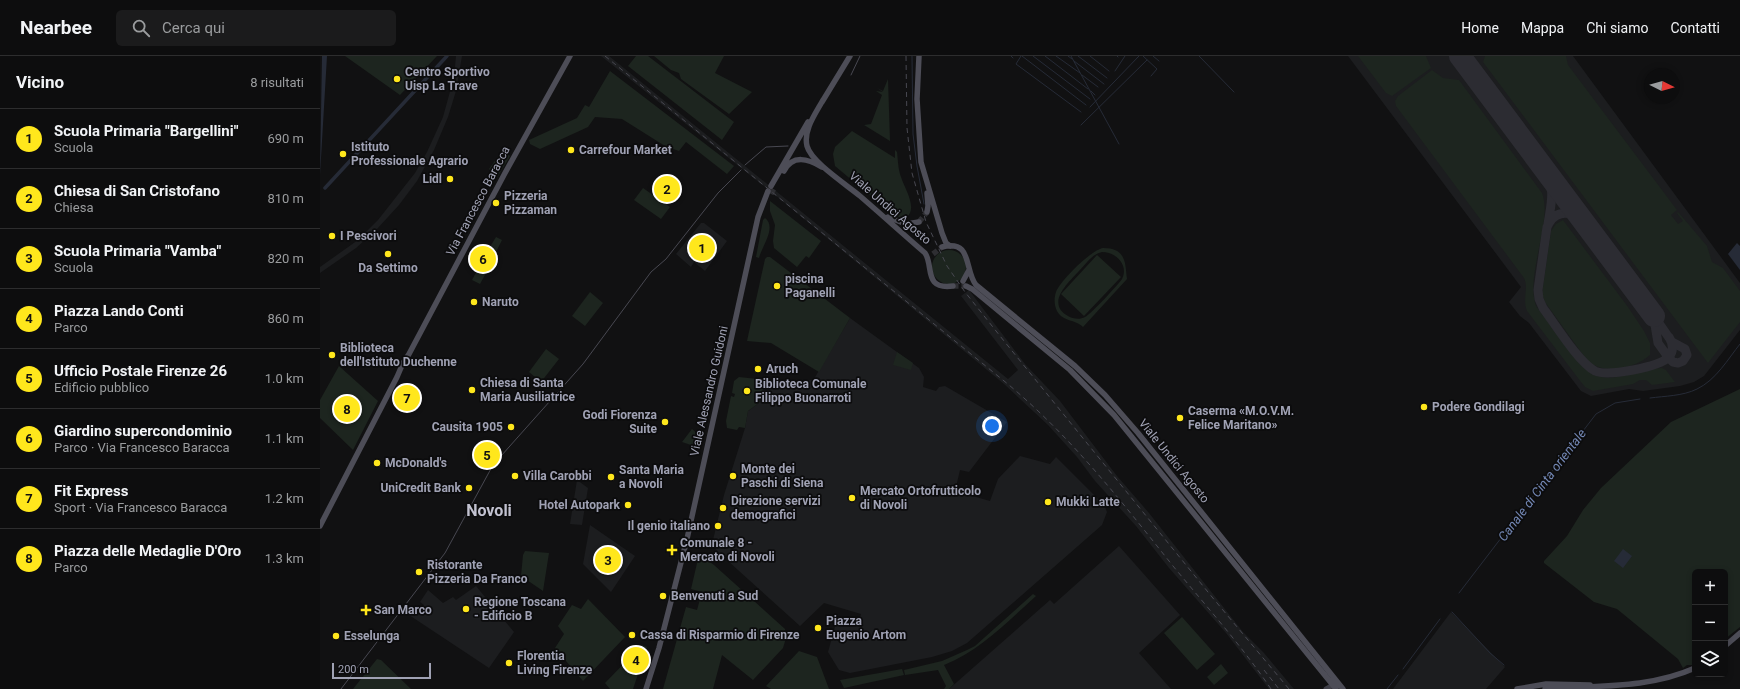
<!DOCTYPE html>
<html lang="it">
<meta charset="utf-8">
<style>
:root{--surface:#0d0d0e;--page:#1b1b1c;--text:#f1f3f6;--muted:#9a9c9e;--line:#2d2d2e;--accent:#ffe71c}
body{margin:0;font-family:Roboto,sans-serif;background:var(--page);color:var(--text)}
.controls{position:absolute;right:12px;bottom:12px;display:grid;overflow:hidden;border-radius:6px;box-shadow:0 2px 6px #0003}
.controls button{width:36px;height:36px;display:grid;place-items:center;padding:0;border:0;border-bottom:1px solid var(--line);background:var(--surface);color:var(--text);font:20px sans-serif}
.compass{position:absolute;left:1324px;top:12px;width:36px;height:36px;border-radius:50%;background:var(--surface);box-shadow:0 2px 6px #0003;rotate:95deg}
.scale{position:absolute;left:12px;bottom:10px;width:99px;box-sizing:border-box;padding-left:4px;border:2px solid #a0a2b4;border-top:0;font-size:11px;line-height:14px;white-space:nowrap;color:#a0a2b4;-webkit-text-stroke:3px #0c0c0d;paint-order:stroke}
.you{position:absolute;left:672px;top:370px;width:14px;height:14px;margin:-10px;border:3px solid #fff;border-radius:50%;background:#1a73e8;box-shadow:0 0 0 6px #1a73e833}
.badge{display:grid;place-items:center;width:26px;height:26px;border-radius:50%;background:var(--accent);color:#111;font-size:13px;font-weight:700}
.pin{position:absolute;translate:-50% -50%;border:2px solid #fff;box-shadow:0 1px 4px #0006}
.list{margin:0;padding:0;list-style:none}
h2{display:flex;justify-content:space-between;align-items:center;height:52px;margin:0;padding:0 16px;font-size:17px}
h2 small{font-size:13px;font-weight:400;color:var(--muted)}
.list li{display:grid;grid-template-columns:26px 1fr auto;gap:12px;align-items:center;box-sizing:border-box;height:60px;padding:0 16px;border-top:1px solid var(--line)}
.list b{display:block;font-size:15px;white-space:nowrap}
.list p{margin:0;font-size:13px;white-space:nowrap;color:var(--muted)}
.list em{font-size:13px;font-style:normal;color:var(--muted)}
.icon{flex:none;width:22px;height:22px;fill:none;stroke:currentColor;stroke-width:2;stroke-linecap:round;stroke-linejoin:round}
.map{position:relative;flex:none;width:1420px;height:633px;overflow:hidden}
header{display:flex;align-items:center;gap:24px;box-sizing:border-box;height:56px;padding:0 20px;background:var(--surface);border-bottom:1px solid var(--line)}
header strong{font-size:19px}
nav{display:flex;gap:22px;margin-inline-start:auto;font-size:14px}
.search{width:280px;height:36px;background:var(--page);display:flex;align-items:center;gap:10px;box-sizing:border-box;padding:0 14px;border-radius:6px;color:var(--muted);font-size:15px}
main{display:flex}
aside{flex:1;background:var(--surface)}
.map>svg:first-child{display:block}
.built{fill:#1c1d1f}
.green{fill:#1d251f;fill-rule:evenodd}
.water{fill:#262b37}
.lines{fill:none;stroke-linecap:round;stroke-linejoin:round}
.stream{stroke:#262b37;stroke-width:1}
.canal{stroke:#262b37;stroke-width:3.5}
.taxiway{stroke:#2c2c32;stroke-width:9}
.runway{stroke:#2c2c32;stroke-width:22}
.primary-tunnel{stroke:#2e2e32;stroke-width:5.5;stroke-dasharray:5.5 3;stroke-linecap:butt}
.secondary{stroke:#3f3f48;stroke-width:5}
.primary{stroke:#4d4d57;stroke-width:5.5}
.tram{stroke:#484851;stroke-width:1}
.rail{stroke:#484851;stroke-width:1;stroke-dasharray:5 4;stroke-linecap:butt}
.poi-dot{fill:#ffe71c;stroke:#0c0c0d;stroke-width:1.5}
.labels{text-anchor:middle;dominant-baseline:central;stroke-width:3.5;stroke-linejoin:round;paint-order:stroke}
.poi-label{font-size:12px;font-weight:bold;fill:#a0a2b4;stroke:#0c0c0d;text-anchor:start}
.street-label{font-size:12px;fill:#a0a2b4;stroke:#0c0c0d}
.water-label{font-size:13px;font-style:italic;fill:#7387b4;stroke:#0c0c0d}
.district-label{font-size:16px;font-weight:bold;fill:#c2c2d0;stroke:#0c0c0d}
</style>
<header>
<strong>Nearbee</strong>
<div class="search"><svg class="icon" aria-label="search" viewBox="0 0 24 24"><circle cx="10" cy="10" r="6"/><path d="M15 15l6 6"/></svg>Cerca qui</div>
<nav><a>Home</a><a>Mappa</a><a>Chi siamo</a><a>Contatti</a></nav>
</header>
<main>
<aside>
<h2>Vicino<small>8 risultati</small></h2>
<ul class="list">
<li><span class="badge">1</span><div><b>Scuola Primaria &quot;Bargellini&quot;</b><p>Scuola</p></div><em>690 m</em></li>
<li><span class="badge">2</span><div><b>Chiesa di San Cristofano</b><p>Chiesa</p></div><em>810 m</em></li>
<li><span class="badge">3</span><div><b>Scuola Primaria &quot;Vamba&quot;</b><p>Scuola</p></div><em>820 m</em></li>
<li><span class="badge">4</span><div><b>Piazza Lando Conti</b><p>Parco</p></div><em>860 m</em></li>
<li><span class="badge">5</span><div><b>Ufficio Postale Firenze 26</b><p>Edificio pubblico</p></div><em>1.0 km</em></li>
<li><span class="badge">6</span><div><b>Giardino supercondominio</b><p>Parco · Via Francesco Baracca</p></div><em>1.1 km</em></li>
<li><span class="badge">7</span><div><b>Fit Express</b><p>Sport · Via Francesco Baracca</p></div><em>1.2 km</em></li>
<li><span class="badge">8</span><div><b>Piazza delle Medaglie D'Oro</b><p>Parco</p></div><em>1.3 km</em></li>
</ul>
</aside>
<div class="map">
<svg width="1420" height="633" viewBox="0 0 1420 633">
<rect width="100%" height="100%" fill="#111112"/>
<!-- built -->
<path class="built" d="M 136,0 L 142,0 L 136,35 L 128,61 L 114,94 L 97,125 L 79,149 L 57,173 L 36,192 L 0,217 L 0,211 L 38,184 L 58,164 L 95,117 L 107,96 L 123,61 L 134,21 Z
M 281,0 L 289,0 L 688,323 L 698,314 L 641,240 L 649,234 L 705,308 L 740,345 L 797,420 L 829,457 L 923,576 L 944,597 L 974,633 L 949,633 L 906,577 L 849,512 L 816,470 L 775,425 L 757,401 L 728,369 L 684,328 L 455,139 Z
M 1028,0 L 1253,0 L 1420,227 L 1420,274 L 1384,320 L 1374,326 L 1360,330 L 1323,335 L 1309,333 L 1271,340 L 1261,335 L 1209,267 L 1200,260 L 1189,246 L 1201,231 Z
M 381,167 L 384,167 L 407,185 L 385,215 L 374,206 L 371,211 L 356,198 Z
M 530,262 L 599,312 L 604,321 L 603,331 L 616,335 L 619,331 L 625,330 L 687,366 L 649,416 L 640,414 L 635,435 L 670,445 L 678,423 L 700,400 L 730,408 L 736,401 L 784,449 L 787,456 L 782,469 L 647,587 L 632,595 L 612,601 L 530,617 L 519,614 L 508,596 L 517,564 L 538,569 L 541,558 L 504,547 L 480,570 L 398,496 L 395,492 L 393,484 L 404,439 L 425,372 L 428,355 L 439,347 L 446,324 L 475,328 L 494,323 Z
M 257,424 L 268,432 L 262,469 L 250,468 Z
M 270,469 L 315,500 L 291,536 L 263,508 Z
M 799,490 L 860,559 L 819,597 L 851,633 L 629,633 L 730,544 L 734,548 Z
M 156,530 L 194,576 L 169,612 L 89,559 L 93,554 L 98,557 L 104,549 L 100,546 L 108,534 L 123,547 L 133,541 L 136,544 Z
M 1131,556 L 1185,611 L 1166,633 L 1073,633 Z"/>
<!-- green -->
<path class="green" d="M 25,0 L 117,0 L 80,39 Z
M 316,0 L 328,0 L 414,66 L 402,84 L 308,10 Z
M 334,0 L 404,0 L 395,17 L 432,36 L 409,58 L 361,23 L 359,17 L 351,14 Z
M 1038,0 L 1106,0 L 1111,12 L 1072,40 L 1066,37 Z
M 1165,0 L 1246,0 L 1248,9 L 1357,154 L 1351,159 L 1358,168 L 1363,165 L 1357,157 L 1358,156 L 1387,190 L 1392,206 L 1403,212 L 1420,235 L 1420,266 L 1388,307 L 1163,6 Z
M 1112,14 L 1123,22 L 1139,24 L 1222,137 C 1233,166 1205,218 1216,250 L 1261,309 C 1285,335 1313,313 1342,312 L 1346,314 L 1355,326 L 1332,329 L 1326,324 L 1320,324 L 1313,328 L 1273,335 L 1265,331 L 1261,326 L 1207,255 C 1202,243 1209,232 1204,222 L 1076,50 L 1075,45 L 1078,40 Z
M 290,15 L 414,110 L 407,118 L 366,86 L 359,95 L 345,90 L 302,63 L 275,61 L 268,71 L 220,93 L 210,88 L 209,84 L 257,62 L 265,49 L 269,51 Z
M 568,23 L 570,85 L 544,69 L 551,68 L 562,39 L 556,35 L 563,36 L 557,32 L 563,35 Z
M 532,75 L 575,102 L 575,94 L 577,96 C 578,104 578,113 581,121 C 584,131 598,152 587,161 L 579,161 L 571,157 L 515,110 L 513,98 L 515,91 Z
M 182,95 L 190,100 L 177,122 L 169,113 Z
M 323,132 L 350,151 L 341,163 L 314,144 Z
M 450,145 L 501,185 L 489,202 L 486,200 L 477,211 L 454,192 L 453,185 L 455,169 L 450,155 Z
M 445,162 C 457,171 442,190 439,202 L 436,201 L 443,164 Z
M 1243,164 L 1308,251 L 1324,275 L 1330,287 L 1330,299 C 1314,313 1282,320 1266,303 L 1225,246 L 1222,238 L 1231,175 L 1236,168 Z
M 176,181 L 182,184 L 175,198 L 172,197 L 163,215 L 166,217 L 160,228 L 152,224 L 160,209 L 155,206 L 160,196 L 165,199 Z
M 783,192 C 807,192 805,208 807,223 L 763,271 C 755,263 743,266 737,255 C 734,249 734,242 736,236 C 740,225 771,194 783,192 ZM 782,196 C 796,196 809,209 802,223 C 798,229 771,258 765,261 C 760,264 753,263 748,260 C 725,247 749,226 759,215 C 766,208 772,198 782,196 Z
M612 211a17 17 0 1 1 34 0a17 17 0 1 1-34 0Z
M 777,199 L 801,221 L 764,260 L 741,238 Z
M 447,201 L 450,201 L 530,262 L 499,316 L 451,287 L 427,285 L 445,203 Z
M 270,236 L 283,247 L 265,270 L 252,260 Z
M 226,293 L 239,303 L 221,326 L 209,316 Z
M 577,296 L 593,307 L 591,314 L 573,309 Z
M 19,310 L 58,345 L 33,394 L 0,362 L 0,344 Z
M 419,321 L 446,324 L 439,347 L 428,355 L 425,372 L 419,371 L 417,374 L 407,372 L 406,365 L 411,340 L 414,341 L 415,338 L 412,337 L 414,325 Z
M 1420,333 L 1420,571 L 1405,583 L 1405,516 L 1375,516 L 1375,609 L 1367,609 L 1363,612 L 1358,603 L 1297,553 L 1274,546 L 1224,507 L 1224,505 L 1247,480 L 1263,454 L 1281,432 L 1351,366 Z
M 372,373 L 380,380 L 377,391 L 362,386 Z
M 205,495 L 229,497 L 223,535 L 201,520 L 203,499 Z
M 381,500 L 394,509 L 465,573 L 466,582 L 463,592 L 433,624 L 402,599 L 393,633 L 343,633 L 366,551 L 377,554 L 382,536 L 371,533 L 378,503 Z
M 713,538 L 716,540 C 687,566 661,594 624,609 L 634,628 L 629,633 L 624,633 L 626,630 L 618,614 L 585,619 L 584,614 L 622,605 L 647,594 L 655,590 Z
M 268,543 L 305,581 L 263,625 L 235,592 L 244,578 L 238,570 L 252,549 L 261,553 Z
M 862,561 L 895,598 L 877,614 L 844,577 Z
M 322,589 L 327,591 L 313,633 L 290,633 L 285,627 Z
M 479,595 L 497,601 L 509,633 L 451,633 L 446,630 Z
M 57,603 L 61,604 L 91,633 L 33,633 Z
M 901,608 L 908,617 L 894,629 L 887,621 Z
M 582,613 L 584,619 L 524,632 L 520,624 Z"/>
<!-- water -->
<path class="water" d="M 2,0 L 7,0 L 0,119 Z
M 1417,187 L 1420,190 L 1420,214 L 1408,198 Z
M 1303,493 L 1312,500 L 1303,512 L 1294,505 Z"/>
<g class="lines">
<!-- stream -->
<path class="stream" d="M 592,0 L 593,78 L 597,110 L 604,148
M 691,0 L 693,2
M 701,0 L 696,8 L 761,56
M 702,0 L 766,49
M 713,0 L 770,43
M 725,0 L 768,33
M 736,0 L 760,17
M 748,0 L 752,3
M 751,0 L 799,88
M 758,0 L 787,22
M 770,0 L 789,15
M 797,0 L 798,1
M 823,0 L 837,13 L 831,20
M 833,0 L 839,5
M 879,0 L 914,36
M 754,5 L 784,28
M 795,15 L 805,0
M 762,19 L 778,31
M 771,35 L 775,39
M 770,51 L 819,0
M 761,69 L 827,4
M 1330,342 C 1345,340 1363,340 1377,333 C 1396,324 1408,303 1420,288
M 1139,537 L 1276,358 L 1295,347 L 1320,343
M 1132,556 L 1170,597 L 1184,609
M 1083,613 L 1120,563
M 1067,633 L 1078,619"/>
<!-- canal -->
<path class="canal" d="M 5,132 L 127,0"/>
<!-- taxiway -->
<path class="taxiway" d="M 1141,0 L 1142,4
M 1222,111 C 1236,134 1232,142 1228,168
M 1260,161 C 1246,155 1234,155 1227,171 L 1218,234 L 1219,243 L 1223,252 C 1235,268 1259,307 1275,315 C 1288,321 1339,311 1349,301 C 1354,295 1353,288 1349,281
M 1325,248 L 1334,263 L 1338,287 L 1348,301 L 1353,306 L 1358,307 L 1363,305 L 1367,299 L 1365,293 L 1352,286 L 1334,260"/>
<!-- runway -->
<path class="runway" d="M 1140,0 L 1334,260"/>
<!-- primary-tunnel -->
<path class="primary-tunnel" d="M 451,138 L 454,132
M 599,166 L 607,156
M 613,198 L 622,191
M 633,230 L 646,230"/>
<!-- secondary -->
<path class="secondary" d="M 1006,633 L 1015,628"/>
<!-- primary -->
<path class="primary" d="M 599,0 L 597,43 L 601,106 L 622,177 L 626,187 L 630,190
M 503,44 C 496,57 483,74 487,90 C 491,106 527,129 540,140 C 562,159 583,178 605,197 C 614,210 603,234 633,230
M 502,46 L 530,0
M 464,115 C 473,98 488,103 502,111
M 451,130 L 488,66
M 607,137 L 608,150 L 607,156
M 568,161 L 586,168 L 599,166
M 622,191 C 653,183 644,214 656,229 L 755,310 L 785,339 L 818,377 L 1023,633
M 643,225 L 649,214
M 646,230 L 652,233 L 750,314 L 794,359 L 1016,633
M 0,470 L 77,321 L 83,307 L 89,298 L 185,117 L 250,0
M 1405,590 L 1420,577
M 326,633 L 339,592 L 367,483 L 438,161 L 448,135
M 1197,633 L 1226,628 L 1270,629
M 1225,633 C 1276,629 1328,633 1375,612"/>
<!-- tram -->
<path class="tram" d="M 531,19 L 540,0
M 425,109 L 446,91 L 468,90
M 21,633 L 125,497 L 173,409 L 263,308 L 331,216 L 346,203 L 398,137 L 421,114"/>
<!-- rail -->
<path class="rail" d="M 285,0 L 689,329 C 753,383 801,445 853,510 C 886,550 922,590 951,633
M 586,0 L 587,72 L 592,117 L 606,166 L 627,210 L 645,236 L 684,285 L 892,541 L 969,633
M 944,614 L 959,633"/>
</g>
<!-- markers -->
<g class="poi-dot">
<circle cx="77" cy="23" r="4"/>
<circle cx="251" cy="94" r="4"/>
<circle cx="23" cy="98" r="4"/>
<circle cx="130" cy="123" r="4"/>
<circle cx="176" cy="147" r="4"/>
<circle cx="12" cy="180" r="4"/>
<circle cx="68" cy="198" r="4"/>
<circle cx="457" cy="230" r="4"/>
<circle cx="154" cy="246" r="4"/>
<circle cx="12" cy="299" r="4"/>
<circle cx="438" cy="313" r="4"/>
<circle cx="152" cy="334" r="4"/>
<circle cx="427" cy="335" r="4"/>
<circle cx="1104" cy="351" r="4"/>
<circle cx="860" cy="362" r="4"/>
<circle cx="345" cy="366" r="4"/>
<circle cx="191" cy="371" r="4"/>
<circle cx="57" cy="407" r="4"/>
<circle cx="195" cy="420" r="4"/>
<circle cx="413" cy="420" r="4"/>
<circle cx="291" cy="421" r="4"/>
<circle cx="149" cy="432" r="4"/>
<circle cx="532" cy="442" r="4"/>
<circle cx="728" cy="446" r="4"/>
<circle cx="308" cy="449" r="4"/>
<circle cx="403" cy="452" r="4"/>
<circle cx="398" cy="470" r="4"/>
<path d="M350 488h4v4h4v4h-4v4h-4v-4h-4v-4h4z"/>
<circle cx="99" cy="516" r="4"/>
<circle cx="343" cy="540" r="4"/>
<circle cx="146" cy="553" r="4"/>
<path d="M44 548h4v4h4v4h-4v4h-4v-4h-4v-4h4z"/>
<circle cx="498" cy="572" r="4"/>
<circle cx="312" cy="579" r="4"/>
<circle cx="16" cy="580" r="4"/>
<circle cx="189" cy="607" r="4"/>
</g>
<g class="labels">
<!-- poi labels -->
<g class="poi-label">
<text x="85" y="16">Centro Sportivo<tspan x="85" dy="14">Uisp La Trave</tspan></text>
<text x="31" y="91">Istituto<tspan x="31" dy="14">Professionale Agrario</tspan></text>
<text x="259" y="94">Carrefour Market</text>
<text x="122" y="123" text-anchor="end">Lidl</text>
<text x="184" y="140">Pizzeria<tspan x="184" dy="14">Pizzaman</tspan></text>
<text x="20" y="180">I Pescivori</text>
<text x="68" y="212" text-anchor="middle">Da Settimo</text>
<text x="465" y="223">piscina<tspan x="465" dy="14">Paganelli</tspan></text>
<text x="162" y="246">Naruto</text>
<text x="20" y="292">Biblioteca<tspan x="20" dy="14">dell'Istituto Duchenne</tspan></text>
<text x="446" y="313">Aruch</text>
<text x="160" y="327">Chiesa di Santa<tspan x="160" dy="14">Maria Ausiliatrice</tspan></text>
<text x="435" y="328">Biblioteca Comunale<tspan x="435" dy="14">Filippo Buonarroti</tspan></text>
<text x="1112" y="351">Podere Gondilagi</text>
<text x="868" y="355">Caserma «M.O.V.M.<tspan x="868" dy="14">Felice Maritano»</tspan></text>
<text x="337" y="359" text-anchor="end">Godi Fiorenza<tspan x="337" dy="14">Suite</tspan></text>
<text x="183" y="371" text-anchor="end">Causita 1905</text>
<text x="65" y="407">McDonald's</text>
<text x="421" y="413">Monte dei<tspan x="421" dy="14">Paschi di Siena</tspan></text>
<text x="299" y="414">Santa Maria<tspan x="299" dy="14">a Novoli</tspan></text>
<text x="203" y="420">Villa Carobbi</text>
<text x="141" y="432" text-anchor="end">UniCredit Bank</text>
<text x="540" y="435">Mercato Ortofrutticolo<tspan x="540" dy="14">di Novoli</tspan></text>
<text x="411" y="445">Direzione servizi<tspan x="411" dy="14">demografici</tspan></text>
<text x="736" y="446">Mukki Latte</text>
<text x="300" y="449" text-anchor="end">Hotel Autopark</text>
<text x="390" y="470" text-anchor="end">Il genio italiano</text>
<text x="360" y="487">Comunale 8 -<tspan x="360" dy="14">Mercato di Novoli</tspan></text>
<text x="107" y="509">Ristorante<tspan x="107" dy="14">Pizzeria Da Franco</tspan></text>
<text x="351" y="540">Benvenuti a Sud</text>
<text x="154" y="546">Regione Toscana<tspan x="154" dy="14">- Edificio B</tspan></text>
<text x="54" y="554">San Marco</text>
<text x="506" y="565">Piazza<tspan x="506" dy="14">Eugenio Artom</tspan></text>
<text x="320" y="579">Cassa di Risparmio di Firenze</text>
<text x="24" y="580">Esselunga</text>
<text x="197" y="600">Florentia<tspan x="197" dy="14">Living Firenze</tspan></text>
</g>
<!-- street labels -->
<g class="street-label">
<text transform="translate(158 145) rotate(-62)">Via Francesco Baracca</text>
<text transform="translate(570 152) rotate(41)">Viale Undici Agosto</text>
<text transform="translate(389 335) rotate(-77)">Viale Alessandro Guidoni</text>
<text transform="translate(854 405) rotate(51)">Viale Undici Agosto</text>
</g>
<!-- water labels -->
<g class="water-label">
<text transform="translate(1222 429) rotate(-53)">Canale di Cinta orientale</text>
</g>
<!-- district labels -->
<g class="district-label">
<text x="169" y="454">Novoli</text>
</g>
</g>
</svg>
<div class="controls">
<button>+</button>
<button>−</button>
<button><svg class="icon" aria-label="layers" viewBox="0 0 24 24"><path d="M12 4l9 5-9 5-9-5zM3 14l9 5 9-5"/></svg></button>
</div>
<svg class="compass" viewBox="-18 -18 36 36"><path d="M0-13l5 13h-10z" fill="#e53935"/><path d="M0 13l5-13h-10z" fill="#9a9c9e"/></svg>
<div class="scale">200 m</div>
<div class="you"></div>
<div class="pin badge" style="left:382px;top:192px">1</div>
<div class="pin badge" style="left:347px;top:133px">2</div>
<div class="pin badge" style="left:288px;top:504px">3</div>
<div class="pin badge" style="left:316px;top:604px">4</div>
<div class="pin badge" style="left:167px;top:399px">5</div>
<div class="pin badge" style="left:163px;top:203px">6</div>
<div class="pin badge" style="left:87px;top:342px">7</div>
<div class="pin badge" style="left:27px;top:353px">8</div>
</div>
</main>
